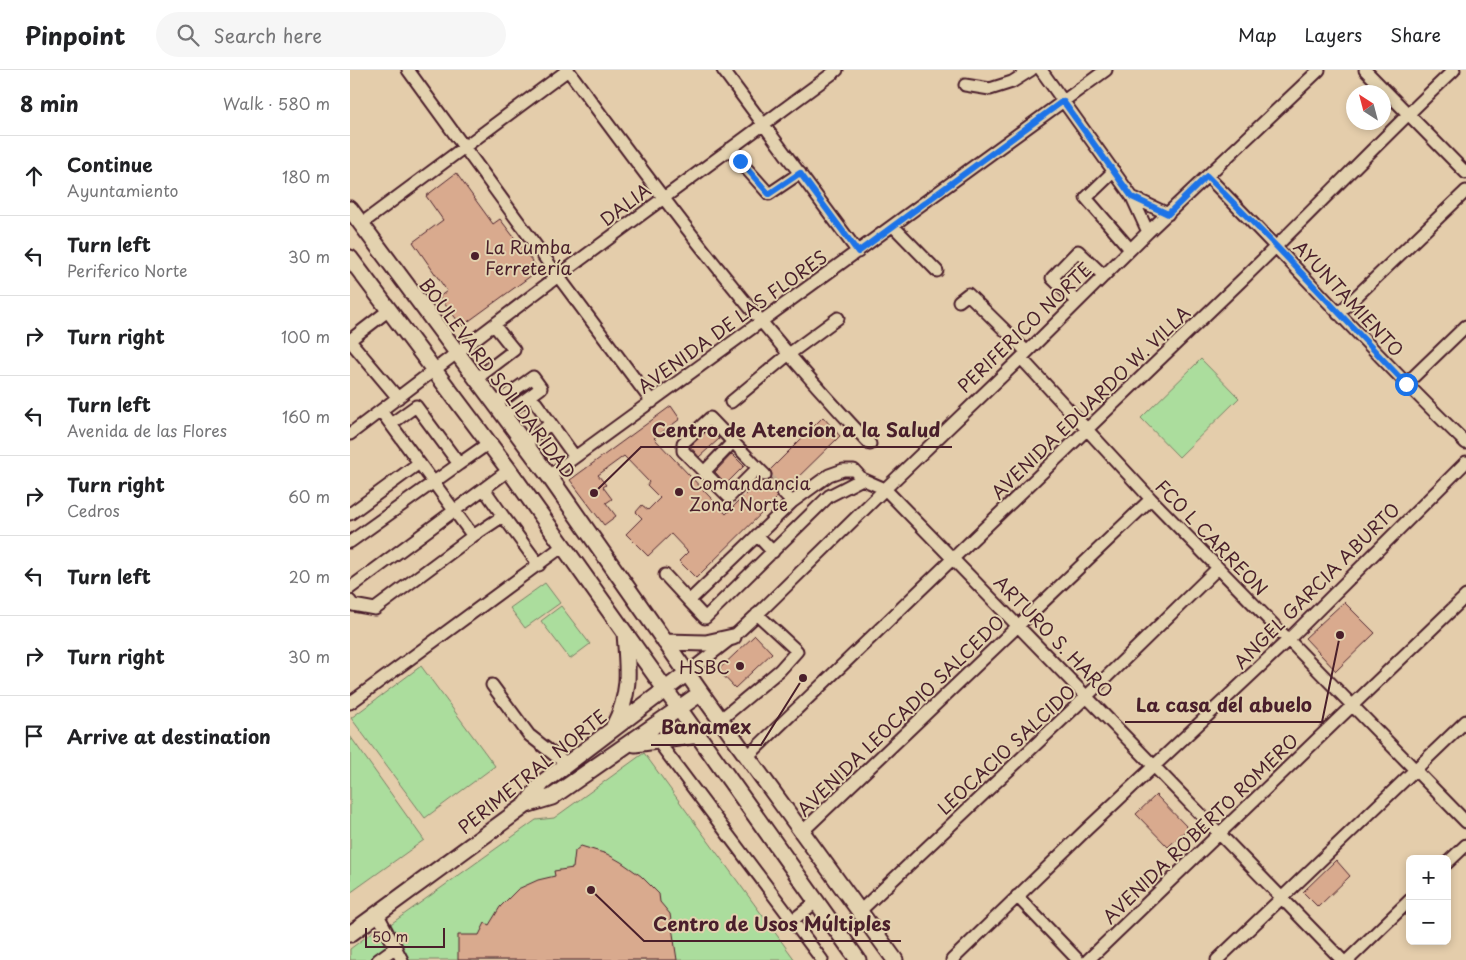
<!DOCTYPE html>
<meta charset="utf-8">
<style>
:root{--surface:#fff;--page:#f6f6f6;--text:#202124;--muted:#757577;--line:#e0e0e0}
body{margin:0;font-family:"Playpen Sans",sans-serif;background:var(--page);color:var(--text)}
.controls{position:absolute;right:15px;bottom:15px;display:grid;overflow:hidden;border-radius:8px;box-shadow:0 2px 8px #0003}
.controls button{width:45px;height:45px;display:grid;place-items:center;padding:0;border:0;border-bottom:1px solid var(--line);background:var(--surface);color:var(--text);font:25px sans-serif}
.compass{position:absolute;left:996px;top:15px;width:45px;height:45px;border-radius:50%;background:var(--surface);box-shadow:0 2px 8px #0003;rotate:324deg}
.scale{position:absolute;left:15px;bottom:12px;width:80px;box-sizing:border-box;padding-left:5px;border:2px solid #4a1f2b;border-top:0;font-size:14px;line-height:18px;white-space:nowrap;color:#4a1f2b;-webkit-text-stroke:4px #e3d2af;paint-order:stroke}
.stop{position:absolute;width:15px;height:15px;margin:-11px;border:4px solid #1a73e8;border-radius:50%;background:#fff}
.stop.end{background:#1a73e8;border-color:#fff;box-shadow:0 1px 5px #0008}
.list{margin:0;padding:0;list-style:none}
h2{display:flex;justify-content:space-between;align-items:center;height:65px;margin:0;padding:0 20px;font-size:21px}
h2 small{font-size:16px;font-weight:400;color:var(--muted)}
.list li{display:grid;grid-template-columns:32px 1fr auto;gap:15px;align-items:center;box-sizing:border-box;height:80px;padding:0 20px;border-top:1px solid var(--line)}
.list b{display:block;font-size:19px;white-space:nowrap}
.list p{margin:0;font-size:16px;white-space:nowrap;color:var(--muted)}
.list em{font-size:16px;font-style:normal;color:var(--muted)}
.icon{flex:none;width:28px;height:28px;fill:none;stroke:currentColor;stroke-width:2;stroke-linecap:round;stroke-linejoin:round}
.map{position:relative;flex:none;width:1116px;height:890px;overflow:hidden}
header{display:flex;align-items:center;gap:30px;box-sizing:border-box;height:70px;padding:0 25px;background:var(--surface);border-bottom:1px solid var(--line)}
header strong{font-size:24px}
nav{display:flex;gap:28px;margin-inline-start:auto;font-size:18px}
.search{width:350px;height:45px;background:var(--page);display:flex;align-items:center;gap:12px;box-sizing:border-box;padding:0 18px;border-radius:28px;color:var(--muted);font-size:19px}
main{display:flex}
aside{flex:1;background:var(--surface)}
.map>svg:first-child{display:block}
.green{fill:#abdd9d;stroke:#7a7e64}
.building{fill:#d9aa8e;stroke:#4a1f2b}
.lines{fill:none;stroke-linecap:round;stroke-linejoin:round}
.minor-tunnel{stroke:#c5aa91;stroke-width:11;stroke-dasharray:11 5.5;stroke-linecap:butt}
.minor-casing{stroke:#4a1f2b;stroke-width:15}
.major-casing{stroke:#4a1f2b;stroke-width:19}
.minor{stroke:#e3d2af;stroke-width:11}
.major{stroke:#e3d2af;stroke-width:15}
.route{stroke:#1a73e8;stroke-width:6}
.poi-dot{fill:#4a1f2b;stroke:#e3d2af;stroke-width:2}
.labels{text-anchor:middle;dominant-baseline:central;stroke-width:4;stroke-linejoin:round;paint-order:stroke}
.street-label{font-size:18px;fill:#4a1f2b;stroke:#e3d2af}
.poi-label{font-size:18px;fill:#4a1f2b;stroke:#e3d2af;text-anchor:start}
.leader{fill:none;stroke:#4a1f2b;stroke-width:2}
.callout-dot{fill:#4a1f2b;stroke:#e3d2af;stroke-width:2}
.callout-label{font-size:19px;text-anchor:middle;font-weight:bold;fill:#4a1f2b;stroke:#e3d2af;stroke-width:4;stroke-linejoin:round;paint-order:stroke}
</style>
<header>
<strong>Pinpoint</strong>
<div class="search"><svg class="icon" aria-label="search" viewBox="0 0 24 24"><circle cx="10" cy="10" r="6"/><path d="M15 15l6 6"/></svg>Search here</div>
<nav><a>Map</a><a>Layers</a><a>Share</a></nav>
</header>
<main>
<aside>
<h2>8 min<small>Walk · 580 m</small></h2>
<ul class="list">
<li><svg class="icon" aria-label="ahead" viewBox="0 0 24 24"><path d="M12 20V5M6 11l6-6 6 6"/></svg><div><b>Continue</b><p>Ayuntamiento</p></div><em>180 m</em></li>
<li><svg class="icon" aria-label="left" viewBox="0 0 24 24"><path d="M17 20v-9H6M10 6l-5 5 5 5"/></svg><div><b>Turn left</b><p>Periferico Norte</p></div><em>30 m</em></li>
<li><svg class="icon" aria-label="right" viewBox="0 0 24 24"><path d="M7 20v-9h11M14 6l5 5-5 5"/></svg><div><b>Turn right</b></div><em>100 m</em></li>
<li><svg class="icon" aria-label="left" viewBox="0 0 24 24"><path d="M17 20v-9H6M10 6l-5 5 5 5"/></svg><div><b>Turn left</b><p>Avenida de las Flores</p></div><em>160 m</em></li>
<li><svg class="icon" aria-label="right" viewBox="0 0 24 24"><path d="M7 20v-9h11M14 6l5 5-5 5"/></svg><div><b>Turn right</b><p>Cedros</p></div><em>60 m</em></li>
<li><svg class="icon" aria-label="left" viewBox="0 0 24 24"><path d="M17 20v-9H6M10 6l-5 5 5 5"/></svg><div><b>Turn left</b></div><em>20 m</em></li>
<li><svg class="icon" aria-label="right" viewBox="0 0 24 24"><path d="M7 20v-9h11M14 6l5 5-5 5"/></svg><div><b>Turn right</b></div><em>30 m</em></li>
<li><svg class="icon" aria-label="arrive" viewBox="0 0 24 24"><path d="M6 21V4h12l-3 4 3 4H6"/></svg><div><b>Arrive at destination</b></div></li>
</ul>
</aside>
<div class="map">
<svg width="1116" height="890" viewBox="0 0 1116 890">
<rect width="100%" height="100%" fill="#e4cdab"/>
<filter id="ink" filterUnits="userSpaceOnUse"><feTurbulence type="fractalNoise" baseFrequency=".02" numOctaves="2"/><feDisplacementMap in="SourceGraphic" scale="10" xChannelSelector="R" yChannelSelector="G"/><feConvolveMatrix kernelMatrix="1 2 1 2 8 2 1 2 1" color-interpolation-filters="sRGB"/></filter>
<g filter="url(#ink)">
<!-- green -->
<path class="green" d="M 851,289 L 889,328 L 829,387 L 791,348 Z
M 195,513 L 210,533 L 175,558 L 160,538 Z
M 211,536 L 240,574 L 220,589 L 191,551 Z
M 71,596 L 145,696 L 75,748 L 1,648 Z
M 0,666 L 74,770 L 0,823 Z
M 294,683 L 445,890 L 0,890 L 0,879 L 28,858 L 35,858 L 186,750 L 204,748 Z"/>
<!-- building -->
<path class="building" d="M 106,103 L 143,154 L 150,149 L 189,200 L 112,256 L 89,227 L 97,221 L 63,172 L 93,150 L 76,126 Z
M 321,336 L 330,349 L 304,368 L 376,444 L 410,410 L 416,412 L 421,410 L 422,404 L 420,400 L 473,347 L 490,366 L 438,417 L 433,415 L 427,416 L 425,421 L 427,428 L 346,508 L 329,491 L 338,482 L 321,464 L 298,486 L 276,464 L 292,448 L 286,442 L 292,435 L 298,440 L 310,428 L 297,415 L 299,412 L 274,386 L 248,405 L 256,415 L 253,417 L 262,429 L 256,433 L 266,446 L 254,455 L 220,410 Z
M 359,359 L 369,369 L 349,387 L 340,376 Z
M 382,384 L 394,396 L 376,414 L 365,402 Z
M 994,532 L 1025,563 L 986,601 L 955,568 Z
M 405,565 L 422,583 L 385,618 L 368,600 Z
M 806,725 L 838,758 L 818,777 L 786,744 Z
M 231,776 L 257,784 L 271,792 L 291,806 L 309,824 L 310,832 L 320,844 L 327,890 L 108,890 L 108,865 L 129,865 L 135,853 L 139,855 L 150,837 L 168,819 L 188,810 L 205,806 L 204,801 L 223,798 L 225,781 Z
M 986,790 L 1000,806 L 968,837 L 953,822 Z"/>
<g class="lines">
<!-- minor-tunnel -->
<path class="minor-tunnel" d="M 415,405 L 432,422"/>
<defs>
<path id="minor" d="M 58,0 L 208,206 L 302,332
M 218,0 C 313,129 409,258 520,374
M 373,0 L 508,182
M 691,0 L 782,127 L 798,162
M 1015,0 L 1116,103
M 615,15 L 640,19 L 662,12 L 681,0
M 379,79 L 419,124 L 450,103
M 764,101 L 736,128 L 780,179
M 857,106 C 944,194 1027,287 1116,373
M 782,127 L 818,144
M 11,154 L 218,0
M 543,156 L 587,201
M 609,231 L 618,224 L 677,282
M 727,232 L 702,208 L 728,181 L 754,206
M 988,244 L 1116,121
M 0,270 L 39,240
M 0,271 L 48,328
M 671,288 L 801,429 L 1116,752
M 126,309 L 164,280 L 144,255
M 1056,314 L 1116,256
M 381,332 L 439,284 L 488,248
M 186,333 L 225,387
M 145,334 L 183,307 L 191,318 L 153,346
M 0,364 L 208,206 L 487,0
M 174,374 L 200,354
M 109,394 L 139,373
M 408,398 L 379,427 L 333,381 L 333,373 L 360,348 L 408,398 L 415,405
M 354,402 L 383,372
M 199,406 L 756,0
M 512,409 L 479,426 L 355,548 L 339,531 L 442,432 L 479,405 L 493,400 L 504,400 L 512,409 L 535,419 L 992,890
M 134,419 L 153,446
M 432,422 L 442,432
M 0,444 L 69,393
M 407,465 L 423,482
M 123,466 L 153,446 L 189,495
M 0,472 L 109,394 L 66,336 L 41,354
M 315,505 L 339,531
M 0,518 L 159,400
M 0,531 L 3,535 L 25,539 L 123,466 L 31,341
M 337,603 L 383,567 L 414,538 L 535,419 L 671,288 L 798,162 L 969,0
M 142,615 L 179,665 L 207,687 L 218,693
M 0,633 L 213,476
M 370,650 L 430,600 L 447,581 L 407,544
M 307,670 L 472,890
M 397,687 C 562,527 728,368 893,209 C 964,140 1032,68 1104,0
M 453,761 L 801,429
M 1097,793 L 1116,775
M 667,826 L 728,890
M 510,841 L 737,626 L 868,498
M 27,843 L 52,890
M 443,850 L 466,832
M 28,890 L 46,877
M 602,890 L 736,760 L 938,570 L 1116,392
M 738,890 L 1116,526
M 867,890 L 1116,651
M 998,890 L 1060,830"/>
<path id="major" d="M 0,139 L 199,406 L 351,623 L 545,890
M 0,188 L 159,400 L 508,890
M 315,572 L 356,573 L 383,567
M 264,656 C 281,623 278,600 275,564
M 285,674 L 349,665
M 176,735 L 202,727 L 351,623
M 0,864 L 176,735 L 192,713 L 337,603"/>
</defs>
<!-- minor casing -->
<use href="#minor" class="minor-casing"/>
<!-- major casing -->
<use href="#major" class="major-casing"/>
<!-- minor -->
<use href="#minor" class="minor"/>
<!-- major -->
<use href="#major" class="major"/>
</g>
</g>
<g class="lines" filter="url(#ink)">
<!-- route -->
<path class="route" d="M 390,91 L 419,124 L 450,103 L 508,182 L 713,31 L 782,127 L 818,144 L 857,106 L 926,176 L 1056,314"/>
</g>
<!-- markers -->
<g class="poi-dot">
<circle cx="125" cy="186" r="5"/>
<circle cx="329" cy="422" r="5"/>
<circle cx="390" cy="596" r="5"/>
</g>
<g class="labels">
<!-- street labels -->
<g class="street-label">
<text transform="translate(275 134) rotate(-37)">DALIA</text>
<text transform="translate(999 228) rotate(47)">AYUNTAMIENTO</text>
<text transform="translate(382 251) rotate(-36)">AVENIDA DE LAS FLORES</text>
<text transform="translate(674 257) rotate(-44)">PERIFERICO NORTE</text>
<text transform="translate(148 308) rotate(53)">BOULEVARD SOLIDARIDAD</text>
<text transform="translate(740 332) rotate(-44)">AVENIDA EDUARDO W. VILLA</text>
<text transform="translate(862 467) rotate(46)">FCO L CARREON</text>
<text transform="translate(966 515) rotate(-45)">ANGEL GARCIA ABURTO</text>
<text transform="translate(704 566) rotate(46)">ARTURO S. HARO</text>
<text transform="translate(550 645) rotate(-44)">AVENIDA LEOCADIO SALCEDO</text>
<text transform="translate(656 679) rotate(-43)">LEOCACIO SALCIDO</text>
<text transform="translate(182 701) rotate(-39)">PERIMETRAL NORTE</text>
<text transform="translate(850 758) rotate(-44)">AVENIDA ROBERTO ROMERO</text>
</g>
<!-- poi labels -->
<g class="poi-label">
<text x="135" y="176">La Rumba<tspan x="135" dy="21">Ferretería</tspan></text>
<text x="339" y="412">Comandancia<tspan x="339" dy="21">Zona Norte</tspan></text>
<text x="380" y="596" text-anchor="end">HSBC</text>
</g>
</g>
<!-- callouts -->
<path class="leader" d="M244 423L291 377H602M990 565L972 652H775M453 608L411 675H301M241 820L294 871H551"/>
<g class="callout-dot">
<circle cx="244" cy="423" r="5"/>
<circle cx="990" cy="565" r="5"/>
<circle cx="453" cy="608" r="5"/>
<circle cx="241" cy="820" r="5"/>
</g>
<g class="callout-label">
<text x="446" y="367">Centro de Atencion a la Salud</text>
<text x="874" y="642">La casa del abuelo</text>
<text x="356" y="664">Banamex</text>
<text x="422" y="861">Centro de Usos Múltiples</text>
</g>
</svg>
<div class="controls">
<button>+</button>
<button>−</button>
</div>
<svg class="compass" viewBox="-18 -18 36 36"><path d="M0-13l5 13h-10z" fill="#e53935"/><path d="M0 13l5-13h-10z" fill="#757577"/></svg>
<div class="scale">50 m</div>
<div class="stop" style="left:1056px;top:314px"></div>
<div class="stop end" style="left:390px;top:91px"></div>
</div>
</main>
